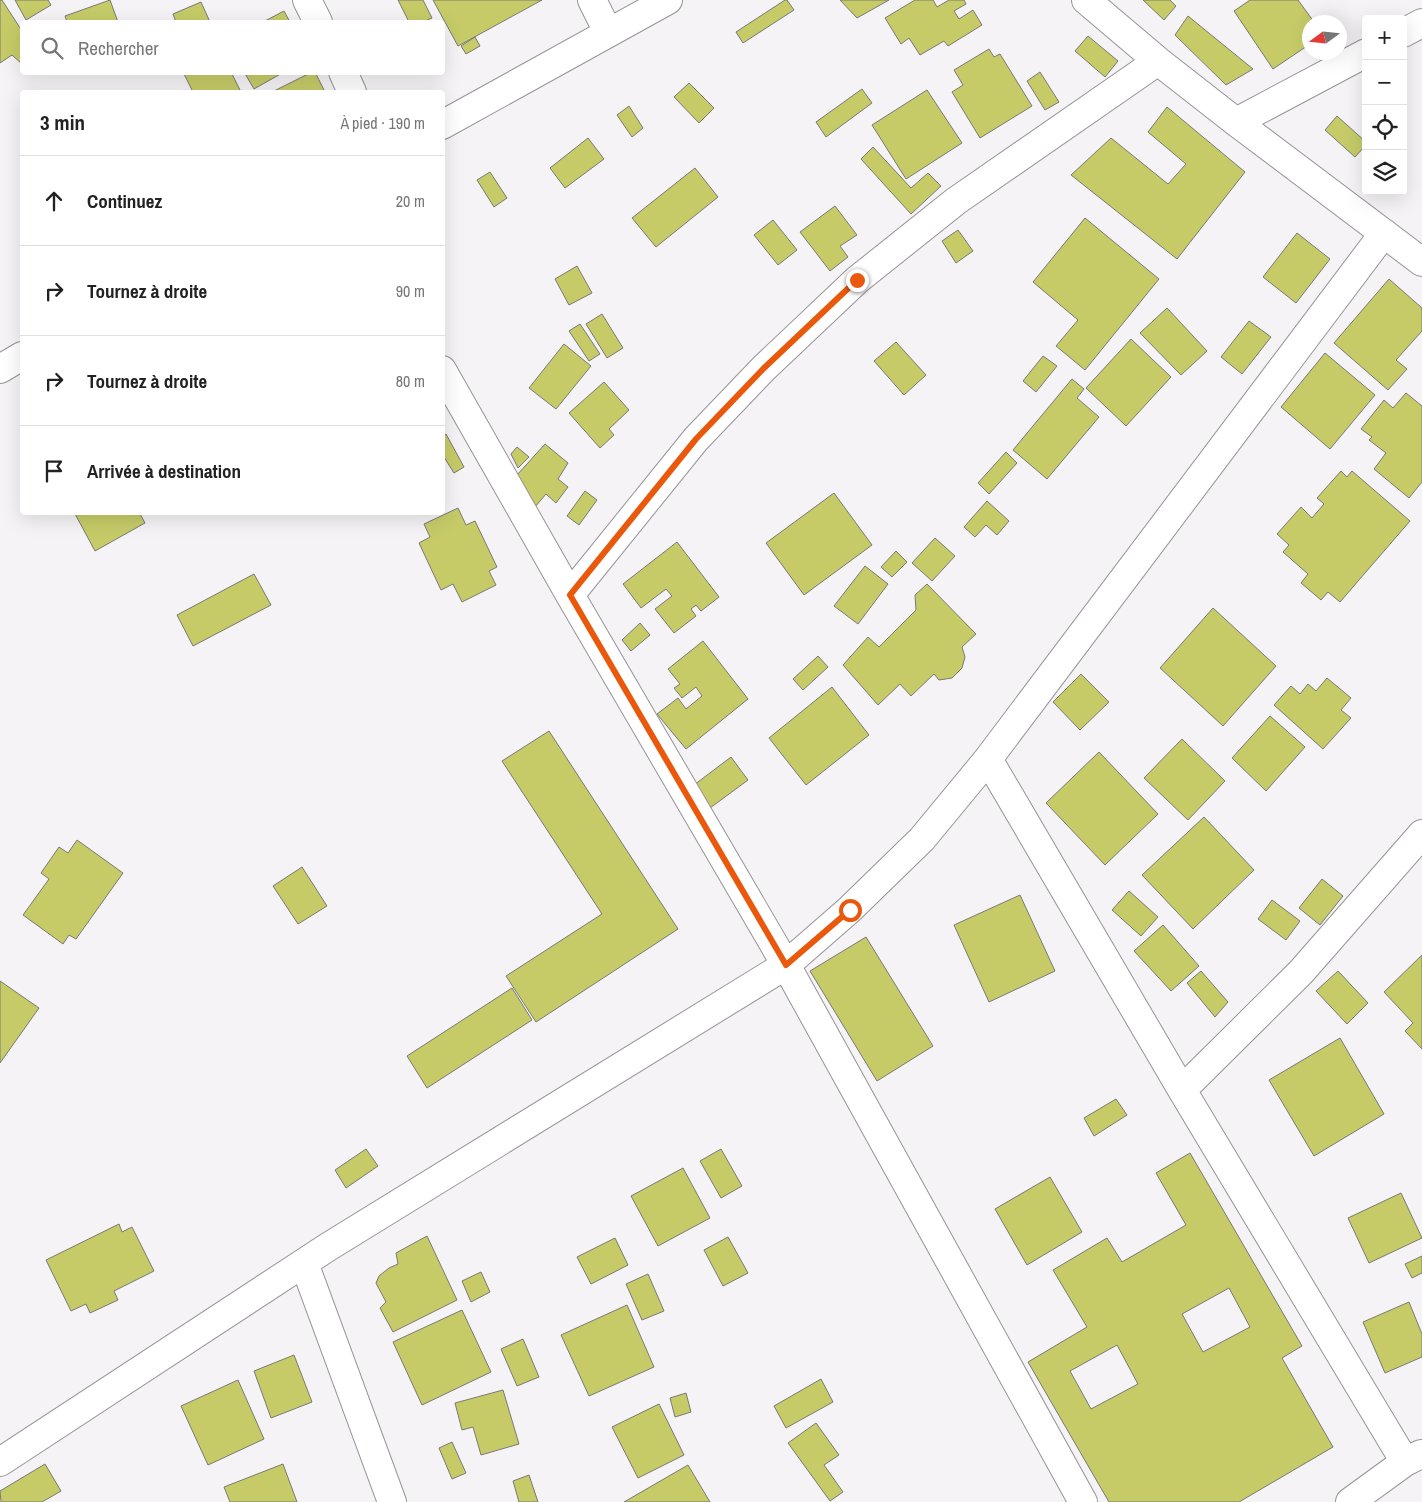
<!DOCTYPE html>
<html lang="fr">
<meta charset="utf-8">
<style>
:root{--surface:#fff;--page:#f6f6f6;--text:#222;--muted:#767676;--line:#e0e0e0}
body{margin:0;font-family:"Archivo Narrow",sans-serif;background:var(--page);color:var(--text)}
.controls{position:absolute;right:15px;top:15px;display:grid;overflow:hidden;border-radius:5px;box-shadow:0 5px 20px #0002}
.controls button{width:45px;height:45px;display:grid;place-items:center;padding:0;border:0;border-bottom:1px solid var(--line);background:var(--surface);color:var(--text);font:25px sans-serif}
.compass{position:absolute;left:1302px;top:15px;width:45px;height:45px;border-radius:50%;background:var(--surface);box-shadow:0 5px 20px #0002;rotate:255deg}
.stop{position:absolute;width:15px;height:15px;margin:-11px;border:4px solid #ea580c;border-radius:50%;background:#fff}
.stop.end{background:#ea580c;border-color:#fff;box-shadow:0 1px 5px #0008}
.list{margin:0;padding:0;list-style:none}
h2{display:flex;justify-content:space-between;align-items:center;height:65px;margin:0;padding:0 20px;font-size:21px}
h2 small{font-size:16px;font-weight:400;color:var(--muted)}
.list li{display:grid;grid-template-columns:32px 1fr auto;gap:15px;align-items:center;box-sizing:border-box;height:90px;padding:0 20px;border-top:1px solid var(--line)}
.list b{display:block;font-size:19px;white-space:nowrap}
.list em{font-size:16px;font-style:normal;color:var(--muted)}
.icon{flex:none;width:28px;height:28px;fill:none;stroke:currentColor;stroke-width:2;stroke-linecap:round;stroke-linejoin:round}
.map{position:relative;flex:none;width:1422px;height:1502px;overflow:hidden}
.search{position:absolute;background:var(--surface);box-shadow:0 5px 20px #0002;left:20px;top:20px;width:425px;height:55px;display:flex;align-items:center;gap:12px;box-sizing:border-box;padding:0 18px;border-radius:5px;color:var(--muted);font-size:19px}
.panel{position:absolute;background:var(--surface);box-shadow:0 5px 20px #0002;left:20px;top:90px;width:425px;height:425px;border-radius:5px}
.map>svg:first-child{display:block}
.building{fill:#c6cb68;stroke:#797977;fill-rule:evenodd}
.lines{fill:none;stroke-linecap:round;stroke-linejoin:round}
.minor-casing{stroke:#969496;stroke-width:30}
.minor{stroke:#fff;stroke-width:28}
.route{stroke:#ea580c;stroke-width:6}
</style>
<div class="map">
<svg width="1422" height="1502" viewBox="0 0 1422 1502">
<rect width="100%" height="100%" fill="#f5f3f5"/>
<!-- building -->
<path class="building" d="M 0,0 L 2,0 L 22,31 L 22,64 L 12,55 L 0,63 Z
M 15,0 L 48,0 L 51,5 L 26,20 Z
M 110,0 L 118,22 L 67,22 L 65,16 Z
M 398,0 L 423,0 L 432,18 L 423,22 L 409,22 Z
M 433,0 L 542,0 L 458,46 Z
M 785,0 L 787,0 L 794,10 L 743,43 L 736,32 Z
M 840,0 L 889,0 L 857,18 Z
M 915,0 L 933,0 L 937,7 L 949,0 L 964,0 L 966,4 L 954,11 L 959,19 L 973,10 L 982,25 L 948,46 L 944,41 L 920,55 L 909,38 L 901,44 L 885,18 Z
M 1143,0 L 1170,0 L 1176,6 L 1164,20 Z
M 1250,0 L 1298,0 L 1314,22 L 1310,22 L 1310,44 L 1273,69 L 1234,11 Z
M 201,2 L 210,22 L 176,22 L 173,14 Z
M 284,11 L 290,22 L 263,22 Z
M 1188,16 L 1253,69 L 1226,85 L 1175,35 Z
M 1088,36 L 1118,61 L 1105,77 L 1075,51 Z
M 475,37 L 480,46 L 466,54 L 461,46 Z
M 989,49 L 994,57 L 1000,54 L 1032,106 L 980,138 L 952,92 L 963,85 L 954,70 Z
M 187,72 L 231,72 L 241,92 L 193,92 L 184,74 Z
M 244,72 L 284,72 L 254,89 Z
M 312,72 L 315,72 L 325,92 L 272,92 Z
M 1040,72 L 1059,102 L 1045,110 L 1027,81 Z
M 689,83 L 714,108 L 699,123 L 674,97 Z
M 862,89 L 872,103 L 826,137 L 816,122 Z
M 927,90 L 962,143 L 906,179 L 872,125 Z
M 629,106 L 643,128 L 632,137 L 617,115 Z
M 1167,107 L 1245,172 L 1177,259 L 1071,175 L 1111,138 L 1168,184 L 1186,164 L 1148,132 Z
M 1337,116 L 1366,142 L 1366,145 L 1355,157 L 1325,130 Z
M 588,138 L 604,159 L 565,188 L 550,168 Z
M 873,147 L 911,188 L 928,173 L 941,186 L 911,214 L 861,159 Z
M 695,168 L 718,197 L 656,247 L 632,218 Z
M 490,172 L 507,198 L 494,207 L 477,180 Z
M 835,206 L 857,235 L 840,246 L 848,257 L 830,271 L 800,232 Z
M 1085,218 L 1159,279 L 1085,370 L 1056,346 L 1078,320 L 1033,282 Z
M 773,220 L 797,250 L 778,265 L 754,235 Z
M 958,230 L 973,251 L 956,263 L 942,241 Z
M 1297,233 L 1330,259 L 1296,303 L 1263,277 Z
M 577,266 L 592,293 L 569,305 L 555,279 Z
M 1389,279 L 1422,308 L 1422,331 L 1396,360 L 1407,369 L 1388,390 L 1334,343 Z
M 1167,308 L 1207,351 L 1181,375 L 1140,333 Z
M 602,314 L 623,348 L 607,358 L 586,324 Z
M 1249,321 L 1271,337 L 1242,374 L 1221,357 Z
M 580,324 L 600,354 L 589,361 L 569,331 Z
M 1131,339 L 1171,377 L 1126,426 L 1086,388 Z
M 896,342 L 926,375 L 904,395 L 874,361 Z
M 564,344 L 591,366 L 556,409 L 529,388 Z
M 1325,353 L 1375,395 L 1330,449 L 1281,407 Z
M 1043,356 L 1057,366 L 1036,392 L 1023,381 Z
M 1072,379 L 1084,389 L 1077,398 L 1099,417 L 1047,479 L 1013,450 Z
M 604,382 L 629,410 L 609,429 L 614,435 L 600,448 L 569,413 Z
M 1406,393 L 1422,406 L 1422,482 L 1409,498 L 1374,469 L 1386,453 L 1369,440 L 1372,437 L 1361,429 L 1384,400 L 1393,408 Z
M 446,434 L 464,467 L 454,473 L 442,454 L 442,436 Z
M 545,444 L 568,463 L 558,479 L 568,487 L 556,503 L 546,494 L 535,507 L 517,475 Z
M 517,447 L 529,457 L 518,468 L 511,454 Z
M 1006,452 L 1017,463 L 989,494 L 978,483 Z
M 1341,471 L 1347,477 L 1352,471 L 1410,521 L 1340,602 L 1328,592 L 1321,600 L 1301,583 L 1308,574 L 1283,552 L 1289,545 L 1277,534 L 1301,507 L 1312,518 L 1324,504 L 1317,498 Z
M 585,491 L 597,500 L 579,525 L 567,516 Z
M 834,493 L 872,545 L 804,595 L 766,543 Z
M 987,501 L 1009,521 L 997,535 L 986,525 L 975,537 L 964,527 Z
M 458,508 L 466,525 L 475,521 L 497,567 L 489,571 L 496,585 L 462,602 L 453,584 L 441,590 L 419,543 L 430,537 L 424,524 Z
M 74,512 L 139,512 L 145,523 L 95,551 Z
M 935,538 L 955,556 L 932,581 L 912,563 Z
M 677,542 L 719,597 L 701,611 L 696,605 L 691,609 L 696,616 L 674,633 L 655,609 L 672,596 L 666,589 L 641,608 L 623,584 Z
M 896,551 L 907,562 L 892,577 L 881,567 Z
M 865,566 L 888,584 L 858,624 L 834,606 Z
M 254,574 L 271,605 L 193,646 L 177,615 Z
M 927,584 L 976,634 L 962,647 L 965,657 L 962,668 L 952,678 L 939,680 L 934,674 L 911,696 L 900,684 L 878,705 L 843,665 L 868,637 L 879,647 L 916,610 L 915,595 Z
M 1213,608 L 1276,666 L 1223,726 L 1160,668 Z
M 640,623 L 650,635 L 631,651 L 622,640 Z
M 703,641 L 748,699 L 686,749 L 657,714 L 678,698 L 686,709 L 702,696 L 696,687 L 682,698 L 674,688 L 680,684 L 668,669 Z
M 818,656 L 828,667 L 803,690 L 793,679 Z
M 1081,674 L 1109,702 L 1080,730 L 1053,702 Z
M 1327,678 L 1351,698 L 1341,710 L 1351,718 L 1323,749 L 1274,705 L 1291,686 L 1300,694 L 1308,684 L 1316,691 Z
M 832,687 L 869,735 L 806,785 L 769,738 Z
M 1270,716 L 1305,747 L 1266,791 L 1232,758 Z
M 549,731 L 678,929 L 536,1022 L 506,976 L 602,914 L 502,761 Z
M 1182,739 L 1225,781 L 1188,820 L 1144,778 Z
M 1099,752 L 1158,814 L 1105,865 L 1046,803 Z
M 731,757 L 748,780 L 706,811 L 690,788 Z
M 1204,817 L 1254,870 L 1193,929 L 1142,875 Z
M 77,840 L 123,873 L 76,939 L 69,935 L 63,944 L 23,915 L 49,879 L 41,873 L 59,847 L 68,853 Z
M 302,867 L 327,906 L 298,924 L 273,886 Z
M 1322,879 L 1343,896 L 1320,925 L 1299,908 Z
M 1129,891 L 1158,917 L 1141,936 L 1112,910 Z
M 1020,895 L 1055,971 L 989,1002 L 954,925 Z
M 1272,900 L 1300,921 L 1286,940 L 1258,919 Z
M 1163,925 L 1199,966 L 1171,991 L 1134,951 Z
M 866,937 L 933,1046 L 877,1081 L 810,971 Z
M 1422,955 L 1422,1049 L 1405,1031 L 1413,1023 L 1384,992 Z
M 1201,971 L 1228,1002 L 1215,1017 L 1187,983 Z
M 1338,971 L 1368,1003 L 1347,1024 L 1316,991 Z
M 0,981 L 39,1008 L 0,1063 Z
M 512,988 L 532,1020 L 427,1088 L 407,1056 Z
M 1340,1038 L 1384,1114 L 1314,1156 L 1269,1080 Z
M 1116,1099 L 1127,1115 L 1094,1136 L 1084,1118 Z
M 366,1149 L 378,1166 L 346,1188 L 335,1170 Z
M 721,1149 L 742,1186 L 721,1198 L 700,1161 Z
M 1190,1153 L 1302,1346 L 1282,1358 L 1333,1447 L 1239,1502 L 1109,1502 L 1028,1362 L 1087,1327 L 1053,1270 L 1107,1238 L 1122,1262 L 1186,1225 L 1156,1173 ZM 1229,1288 L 1250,1327 L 1203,1352 L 1182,1314 ZM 1117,1345 L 1138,1384 L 1091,1409 L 1070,1371 Z
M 683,1168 L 710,1218 L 658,1246 L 631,1196 Z
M 1050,1177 L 1082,1232 L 1027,1265 L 995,1209 Z
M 1401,1193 L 1422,1238 L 1369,1263 L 1348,1218 Z
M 119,1224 L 122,1232 L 132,1227 L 154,1271 L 114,1291 L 118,1300 L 90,1313 L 86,1304 L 71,1311 L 46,1260 Z
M 427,1236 L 457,1300 L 393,1332 L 380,1308 L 386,1302 L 376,1283 L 379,1276 L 389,1268 L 398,1264 L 396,1253 Z
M 728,1237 L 748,1273 L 723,1286 L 704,1250 Z
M 615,1238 L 628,1265 L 591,1284 L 577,1257 Z
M 1422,1256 L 1422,1273 L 1412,1278 L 1405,1264 Z
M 481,1272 L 490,1292 L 471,1302 L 462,1281 Z
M 648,1274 L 664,1311 L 642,1320 L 626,1284 Z
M 1409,1302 L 1422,1334 L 1422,1357 L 1385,1373 L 1363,1322 Z
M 627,1305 L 654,1367 L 589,1396 L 561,1335 Z
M 462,1310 L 491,1372 L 422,1405 L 393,1342 Z
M 523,1339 L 539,1377 L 517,1386 L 501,1349 Z
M 294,1355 L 312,1402 L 271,1418 L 254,1371 Z
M 821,1379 L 833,1402 L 786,1428 L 774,1406 Z
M 238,1380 L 264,1439 L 208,1465 L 181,1406 Z
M 503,1390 L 519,1444 L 481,1455 L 473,1427 L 462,1430 L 455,1403 Z
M 686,1393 L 691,1412 L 675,1417 L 670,1398 Z
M 659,1404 L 684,1455 L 638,1478 L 612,1427 Z
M 816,1423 L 839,1455 L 824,1465 L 843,1492 L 830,1501 L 788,1443 Z
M 452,1442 L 466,1473 L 452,1479 L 439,1448 Z
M 45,1464 L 61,1491 L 42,1502 L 1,1502 L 0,1491 Z
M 283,1464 L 297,1502 L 230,1502 L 224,1487 Z
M 688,1465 L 710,1502 L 624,1502 Z
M 529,1475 L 538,1502 L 519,1502 L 513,1481 Z"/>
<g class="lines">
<defs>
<path id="minor" d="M 307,0 L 318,22
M 592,0 L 608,32
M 1086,0 L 1158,61 L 1236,122 L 1422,262
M 1403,33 L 1422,23
M 343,72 L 352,92
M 1236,122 L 1366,53
M 442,125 L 668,0
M 0,369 L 22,356
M 442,370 L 570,595 L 786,965 L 1083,1502
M 570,595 L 696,439 L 764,368 L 857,280 L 956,201 L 1158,61
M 988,759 L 1182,1090 L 1405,1462
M 1182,1090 L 1301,972 L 1422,834
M 304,1263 L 392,1502
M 0,1462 L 328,1247 L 786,965 L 849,910 L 922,839 L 988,759 L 1384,233
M 1350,1502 L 1405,1462 L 1421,1454"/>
</defs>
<!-- minor casing -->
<use href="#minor" class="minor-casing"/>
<!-- minor -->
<use href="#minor" class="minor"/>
</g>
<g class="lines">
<!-- route -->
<path class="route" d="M 850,910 L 786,965 L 570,595 L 696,439 L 764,368 L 857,280"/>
</g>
</svg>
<div class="controls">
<button>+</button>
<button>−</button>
<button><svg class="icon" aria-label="locate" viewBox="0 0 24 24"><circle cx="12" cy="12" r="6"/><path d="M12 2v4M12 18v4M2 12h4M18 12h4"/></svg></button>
<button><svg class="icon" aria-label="layers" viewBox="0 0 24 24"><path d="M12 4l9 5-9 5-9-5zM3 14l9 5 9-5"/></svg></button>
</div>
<svg class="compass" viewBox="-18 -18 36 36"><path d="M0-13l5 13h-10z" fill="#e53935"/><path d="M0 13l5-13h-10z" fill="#767676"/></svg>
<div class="stop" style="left:850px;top:910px"></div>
<div class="stop end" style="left:857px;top:280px"></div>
<div class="search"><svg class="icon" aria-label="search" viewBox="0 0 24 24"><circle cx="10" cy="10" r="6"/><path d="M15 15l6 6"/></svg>Rechercher</div>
<section class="panel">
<h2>3 min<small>À pied · 190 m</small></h2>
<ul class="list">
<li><svg class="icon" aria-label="ahead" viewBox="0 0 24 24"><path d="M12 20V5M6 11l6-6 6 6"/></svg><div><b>Continuez</b></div><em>20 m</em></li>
<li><svg class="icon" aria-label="right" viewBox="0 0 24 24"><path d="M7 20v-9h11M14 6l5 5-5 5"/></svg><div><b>Tournez à droite</b></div><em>90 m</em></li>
<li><svg class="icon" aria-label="right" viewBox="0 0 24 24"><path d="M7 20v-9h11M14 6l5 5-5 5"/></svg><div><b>Tournez à droite</b></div><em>80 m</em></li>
<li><svg class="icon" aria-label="arrive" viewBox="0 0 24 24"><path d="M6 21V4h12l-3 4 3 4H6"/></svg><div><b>Arrivée à destination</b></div></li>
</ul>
</section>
</div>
